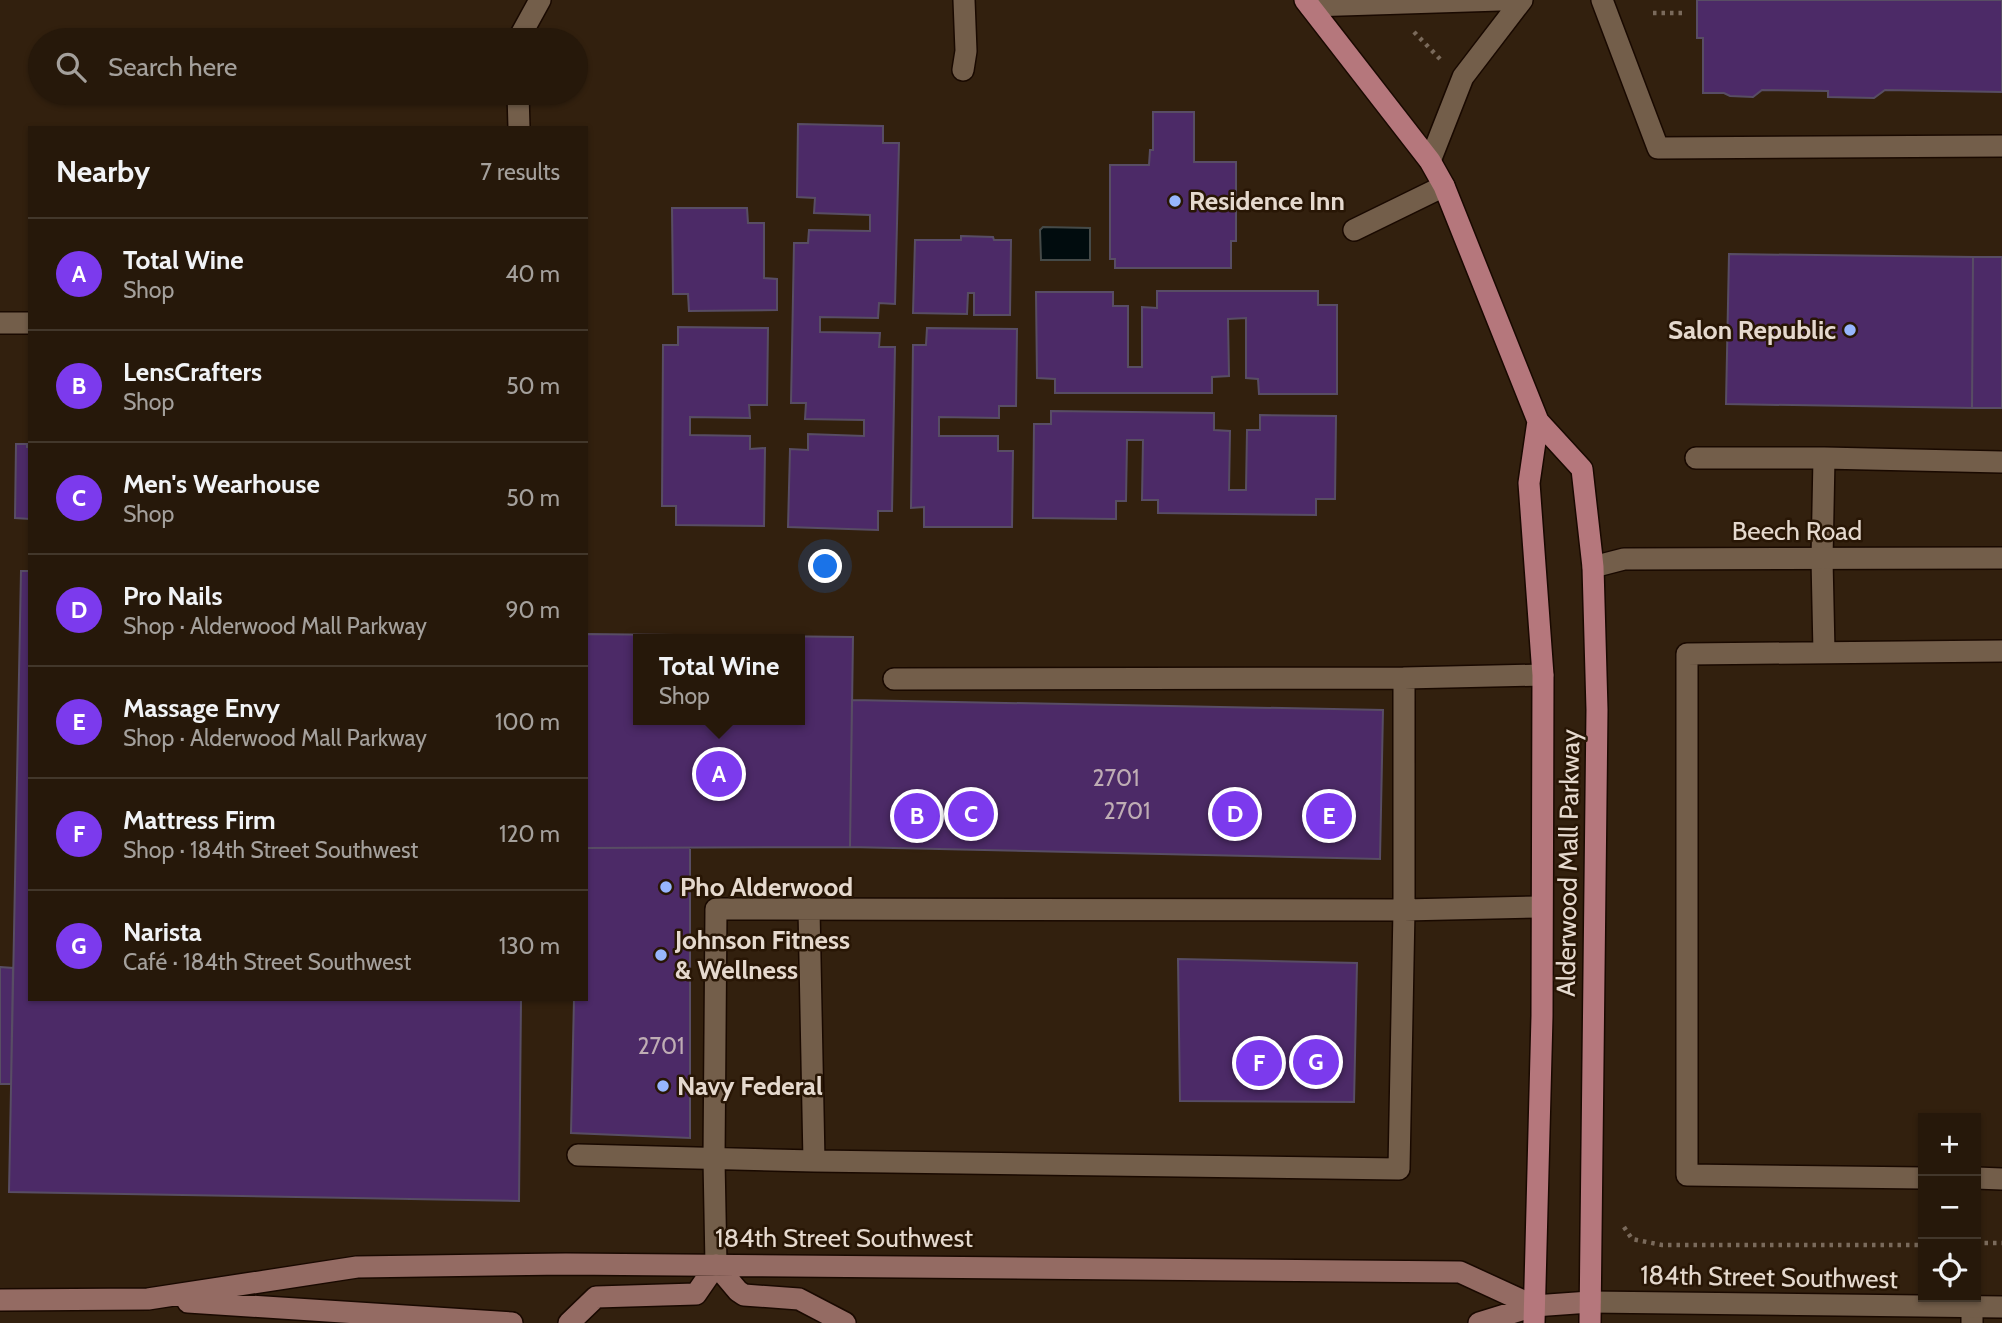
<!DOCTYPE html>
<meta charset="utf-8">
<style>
:root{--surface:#26180a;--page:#2e2113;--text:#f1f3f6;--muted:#a4a09c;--line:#42372b;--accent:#7c3aed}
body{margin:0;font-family:Cabin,sans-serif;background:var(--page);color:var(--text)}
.controls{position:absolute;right:21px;bottom:21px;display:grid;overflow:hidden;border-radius:0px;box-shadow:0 2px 5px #0004}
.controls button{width:63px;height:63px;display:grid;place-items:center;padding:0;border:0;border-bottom:2px solid var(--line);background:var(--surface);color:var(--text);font:35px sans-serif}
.you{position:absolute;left:826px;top:567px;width:24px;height:24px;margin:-18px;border:5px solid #fff;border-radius:50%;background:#1a73e8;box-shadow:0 0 0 10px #1a73e833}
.badge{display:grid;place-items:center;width:46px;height:46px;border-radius:50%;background:var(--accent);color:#fff;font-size:23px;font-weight:700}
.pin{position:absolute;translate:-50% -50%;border:4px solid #fff;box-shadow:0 2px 7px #0006}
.popup{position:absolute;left:633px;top:634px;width:172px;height:91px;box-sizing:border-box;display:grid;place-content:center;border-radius:0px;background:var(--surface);filter:drop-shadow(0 2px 5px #0005);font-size:23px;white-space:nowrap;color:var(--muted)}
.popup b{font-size:26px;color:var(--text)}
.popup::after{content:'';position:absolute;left:50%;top:100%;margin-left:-14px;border:14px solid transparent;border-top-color:var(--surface)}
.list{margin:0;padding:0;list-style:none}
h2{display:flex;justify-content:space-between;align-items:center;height:91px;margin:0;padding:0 28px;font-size:30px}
h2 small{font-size:23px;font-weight:400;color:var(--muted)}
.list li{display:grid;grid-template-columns:46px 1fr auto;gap:21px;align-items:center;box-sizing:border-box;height:112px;padding:0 28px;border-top:2px solid var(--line)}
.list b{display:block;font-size:26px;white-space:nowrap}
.list p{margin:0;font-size:23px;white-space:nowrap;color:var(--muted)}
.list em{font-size:23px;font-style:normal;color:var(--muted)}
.icon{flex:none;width:38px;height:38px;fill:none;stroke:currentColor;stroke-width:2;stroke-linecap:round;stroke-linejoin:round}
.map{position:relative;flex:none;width:2002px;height:1323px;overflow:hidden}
.search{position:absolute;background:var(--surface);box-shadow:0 2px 5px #0004;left:28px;top:28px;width:560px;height:77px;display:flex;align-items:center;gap:18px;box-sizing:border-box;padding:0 24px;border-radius:38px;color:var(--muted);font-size:26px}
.panel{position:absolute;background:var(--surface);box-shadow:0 2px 5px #0004;left:28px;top:126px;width:560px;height:875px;border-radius:0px}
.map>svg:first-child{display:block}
.water{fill:#010c0e;stroke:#454a48;stroke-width:2}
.building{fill:#4c2a67;stroke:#584d64;stroke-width:2;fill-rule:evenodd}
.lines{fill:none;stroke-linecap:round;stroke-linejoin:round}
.lane-casing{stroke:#190900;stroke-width:24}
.street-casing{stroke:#190900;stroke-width:24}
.secondary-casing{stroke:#190900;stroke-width:24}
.primary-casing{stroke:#190900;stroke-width:24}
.path{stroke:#7a6a5b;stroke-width:4.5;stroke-dasharray:3.5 5;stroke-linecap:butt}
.lane{stroke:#735e4a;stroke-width:21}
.street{stroke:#735e4a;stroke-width:21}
.secondary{stroke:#946b63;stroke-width:21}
.primary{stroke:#b5777c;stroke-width:21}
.poi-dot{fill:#97b6fd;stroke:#281605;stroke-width:2.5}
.labels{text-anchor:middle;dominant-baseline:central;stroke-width:5;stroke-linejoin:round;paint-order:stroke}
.number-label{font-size:23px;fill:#bfadb4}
.poi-label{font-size:26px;font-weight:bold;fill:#e5d9ce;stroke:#281605;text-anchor:start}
.street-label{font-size:26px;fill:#e5d9ce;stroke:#281605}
</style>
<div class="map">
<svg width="2002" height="1323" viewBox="0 0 2002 1323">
<rect width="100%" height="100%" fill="#32200e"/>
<!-- water -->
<path class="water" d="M 1043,227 L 1090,228 L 1090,260 L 1041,260 L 1040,230 Z"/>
<!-- building -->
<path class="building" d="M 1697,0 L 2002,0 L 2002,92 L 1885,90 L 1874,98 L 1828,97 L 1828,91 L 1762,90 L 1753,97 L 1730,96 L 1724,93 L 1703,93 L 1703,38 L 1697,38 Z
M 1153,112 L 1194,112 L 1194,162 L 1236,162 L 1236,241 L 1231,241 L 1231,268 L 1115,268 L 1115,259 L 1110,259 L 1110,165 L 1149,165 L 1150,150 L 1153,150 Z
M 798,124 L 883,126 L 883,143 L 899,143 L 895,304 L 879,303 L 878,318 L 820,317 L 820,332 L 880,333 L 879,347 L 895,347 L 892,511 L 878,511 L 878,530 L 788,527 L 790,449 L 808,450 L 808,434 L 864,436 L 864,420 L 805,419 L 806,403 L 791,403 L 794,243 L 808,243 L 809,230 L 870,231 L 870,215 L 814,213 L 815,198 L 797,197 Z
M 672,208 L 747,208 L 748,223 L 764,223 L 764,278 L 777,279 L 777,310 L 689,311 L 688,294 L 673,294 Z
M 961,236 L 993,237 L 994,240 L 1011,240 L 1010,315 L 974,315 L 974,293 L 968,293 L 967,314 L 913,313 L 915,240 L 961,240 Z
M 1729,254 L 1973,257 L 1972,408 L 1726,404 Z
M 1973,257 L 2002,257 L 2002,408 L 1972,408 Z
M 1157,291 L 1318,291 L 1318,305 L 1337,305 L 1337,394 L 1259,394 L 1258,379 L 1246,378 L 1246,318 L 1228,319 L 1229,376 L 1212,377 L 1212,393 L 1055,393 L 1055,379 L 1037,378 L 1036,292 L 1113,292 L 1113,306 L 1128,306 L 1128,367 L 1142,367 L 1142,307 L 1157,308 Z
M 678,327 L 768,328 L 767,405 L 749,405 L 750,418 L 690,417 L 690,435 L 750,436 L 750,449 L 765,448 L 764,526 L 676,525 L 676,506 L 662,506 L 663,345 L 678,345 Z
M 927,328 L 1017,329 L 1016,406 L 999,406 L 999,418 L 939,417 L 939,436 L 998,436 L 998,451 L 1013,451 L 1012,527 L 924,527 L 924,507 L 911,508 L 913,345 L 926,345 Z
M 1051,411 L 1214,413 L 1214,430 L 1230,431 L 1229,490 L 1246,490 L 1247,430 L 1260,430 L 1260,415 L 1336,416 L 1335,499 L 1316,499 L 1316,515 L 1158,513 L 1158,500 L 1142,500 L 1143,440 L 1127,440 L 1126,501 L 1116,501 L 1116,519 L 1033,518 L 1034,424 L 1051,424 Z
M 16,444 L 27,444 L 27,447 L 30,447 L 30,519 L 15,518 Z
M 21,571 L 30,571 L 30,999 L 521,999 L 519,1201 L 9,1192 Z
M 586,634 L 853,637 L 850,847 L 586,848 ZM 638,639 L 800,639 L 800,720 L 638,720 Z
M 852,700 L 1383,710 L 1380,859 L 850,847 Z
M 586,848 L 690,848 L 690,1138 L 571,1133 L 574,999 L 586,999 Z
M 1178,959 L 1357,963 L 1354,1102 L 1180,1101 Z
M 0,967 L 13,968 L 11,1084 L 0,1084 Z"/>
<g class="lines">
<defs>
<path id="lane" d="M 1602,0 L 1658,148 L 2002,146
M 1310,6 L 1500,0
M 963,70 L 966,51 L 964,0
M 1430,161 L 1463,77 L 1522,0
M 1354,230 L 1444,186
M 1696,458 L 1824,458 L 2002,462
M 1824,458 L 1822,559 L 1824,652
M 894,679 L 1404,678
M 809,909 L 814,1161
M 578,1155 L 814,1161 L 1399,1169 L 1404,910 L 1404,678 L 1543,675
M 1923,1178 L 1687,1175 L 1687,654 L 2002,651
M 1976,1178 L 2002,1179
M 716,1265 L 714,1160 L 716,909 L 1404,910 L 1540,907
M 1972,1323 L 1972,1307"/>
<path id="street" d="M 518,40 L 540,0
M 518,93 L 519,128
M 0,323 L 30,323
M 1593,567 L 1624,559 L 2002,558
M 1590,1302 L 2002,1307"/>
<path id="secondary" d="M 716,1265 L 738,1291 L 744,1295 L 799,1299 L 845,1323
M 0,1300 L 148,1299 L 357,1267 L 566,1264 L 1460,1272 L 1534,1306
M 188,1302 L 512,1323
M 569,1323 L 596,1297 L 696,1294 L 716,1265
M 1479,1323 L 1534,1306 L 1590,1302"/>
<path id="primary" d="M 1305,0 L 1430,161 L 1444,186 L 1538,421 L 1582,469 L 1593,567 L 1597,710 L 1590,1323
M 1534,1323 L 1542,1016 L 1543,675 L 1529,483 L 1538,421"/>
</defs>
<!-- lane casing -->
<use href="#lane" class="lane-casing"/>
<!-- street casing -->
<use href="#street" class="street-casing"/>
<!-- secondary casing -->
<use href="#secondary" class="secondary-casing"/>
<!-- primary casing -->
<use href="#primary" class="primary-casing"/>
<!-- path -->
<path class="path" d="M 1653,13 L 1686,13
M 1414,32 L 1440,59
M 1624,1227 L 1632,1239 L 1662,1245 L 1923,1245
M 1976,1243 L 2002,1243"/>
<!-- lane -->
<use href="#lane" class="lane"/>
<!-- street -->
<use href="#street" class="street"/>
<!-- secondary -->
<use href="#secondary" class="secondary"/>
<!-- primary -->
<use href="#primary" class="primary"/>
</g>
<!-- markers -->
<g class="poi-dot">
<circle cx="1175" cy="201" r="7"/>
<circle cx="1850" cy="330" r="7"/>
<circle cx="666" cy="887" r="7"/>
<circle cx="661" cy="955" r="7"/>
<circle cx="663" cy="1086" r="7"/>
</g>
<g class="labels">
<!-- number labels -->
<g class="number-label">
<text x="1116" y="778">2701</text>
<text x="1127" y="811">2701</text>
<text x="661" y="1046">2701</text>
</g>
<!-- poi labels -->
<g class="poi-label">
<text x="1189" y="201">Residence Inn</text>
<text x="1836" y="330" text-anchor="end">Salon Republic</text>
<text x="680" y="887">Pho Alderwood</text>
<text x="675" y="940">Johnson Fitness<tspan x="675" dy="30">&amp; Wellness</tspan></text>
<text x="677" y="1086">Navy Federal</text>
</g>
<!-- street labels -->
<g class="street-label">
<text x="1797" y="531">Beech Road</text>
<text transform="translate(1568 863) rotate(-89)">Alderwood Mall Parkway</text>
<text x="844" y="1238">184th Street Southwest</text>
<text transform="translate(1769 1277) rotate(1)">184th Street Southwest</text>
</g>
</g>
</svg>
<div class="controls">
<button>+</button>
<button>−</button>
<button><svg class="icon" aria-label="locate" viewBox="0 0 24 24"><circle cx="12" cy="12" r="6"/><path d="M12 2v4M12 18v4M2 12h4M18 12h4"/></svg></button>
</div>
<div class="you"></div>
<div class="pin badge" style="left:719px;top:774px">A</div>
<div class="popup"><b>Total Wine</b>Shop</div>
<div class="pin badge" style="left:917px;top:816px">B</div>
<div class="pin badge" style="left:971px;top:814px">C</div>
<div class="pin badge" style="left:1235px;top:814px">D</div>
<div class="pin badge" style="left:1329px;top:816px">E</div>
<div class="pin badge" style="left:1259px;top:1063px">F</div>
<div class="pin badge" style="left:1316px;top:1062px">G</div>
<div class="search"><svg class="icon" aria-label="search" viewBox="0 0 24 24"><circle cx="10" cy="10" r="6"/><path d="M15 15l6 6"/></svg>Search here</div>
<section class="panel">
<h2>Nearby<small>7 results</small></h2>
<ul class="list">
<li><span class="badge">A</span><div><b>Total Wine</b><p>Shop</p></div><em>40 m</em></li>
<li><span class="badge">B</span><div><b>LensCrafters</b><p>Shop</p></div><em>50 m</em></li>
<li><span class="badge">C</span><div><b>Men's Wearhouse</b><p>Shop</p></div><em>50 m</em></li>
<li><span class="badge">D</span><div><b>Pro Nails</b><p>Shop · Alderwood Mall Parkway</p></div><em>90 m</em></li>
<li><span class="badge">E</span><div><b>Massage Envy</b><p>Shop · Alderwood Mall Parkway</p></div><em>100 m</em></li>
<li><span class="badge">F</span><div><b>Mattress Firm</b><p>Shop · 184th Street Southwest</p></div><em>120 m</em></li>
<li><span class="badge">G</span><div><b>Narista</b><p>Café · 184th Street Southwest</p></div><em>130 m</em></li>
</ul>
</section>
</div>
